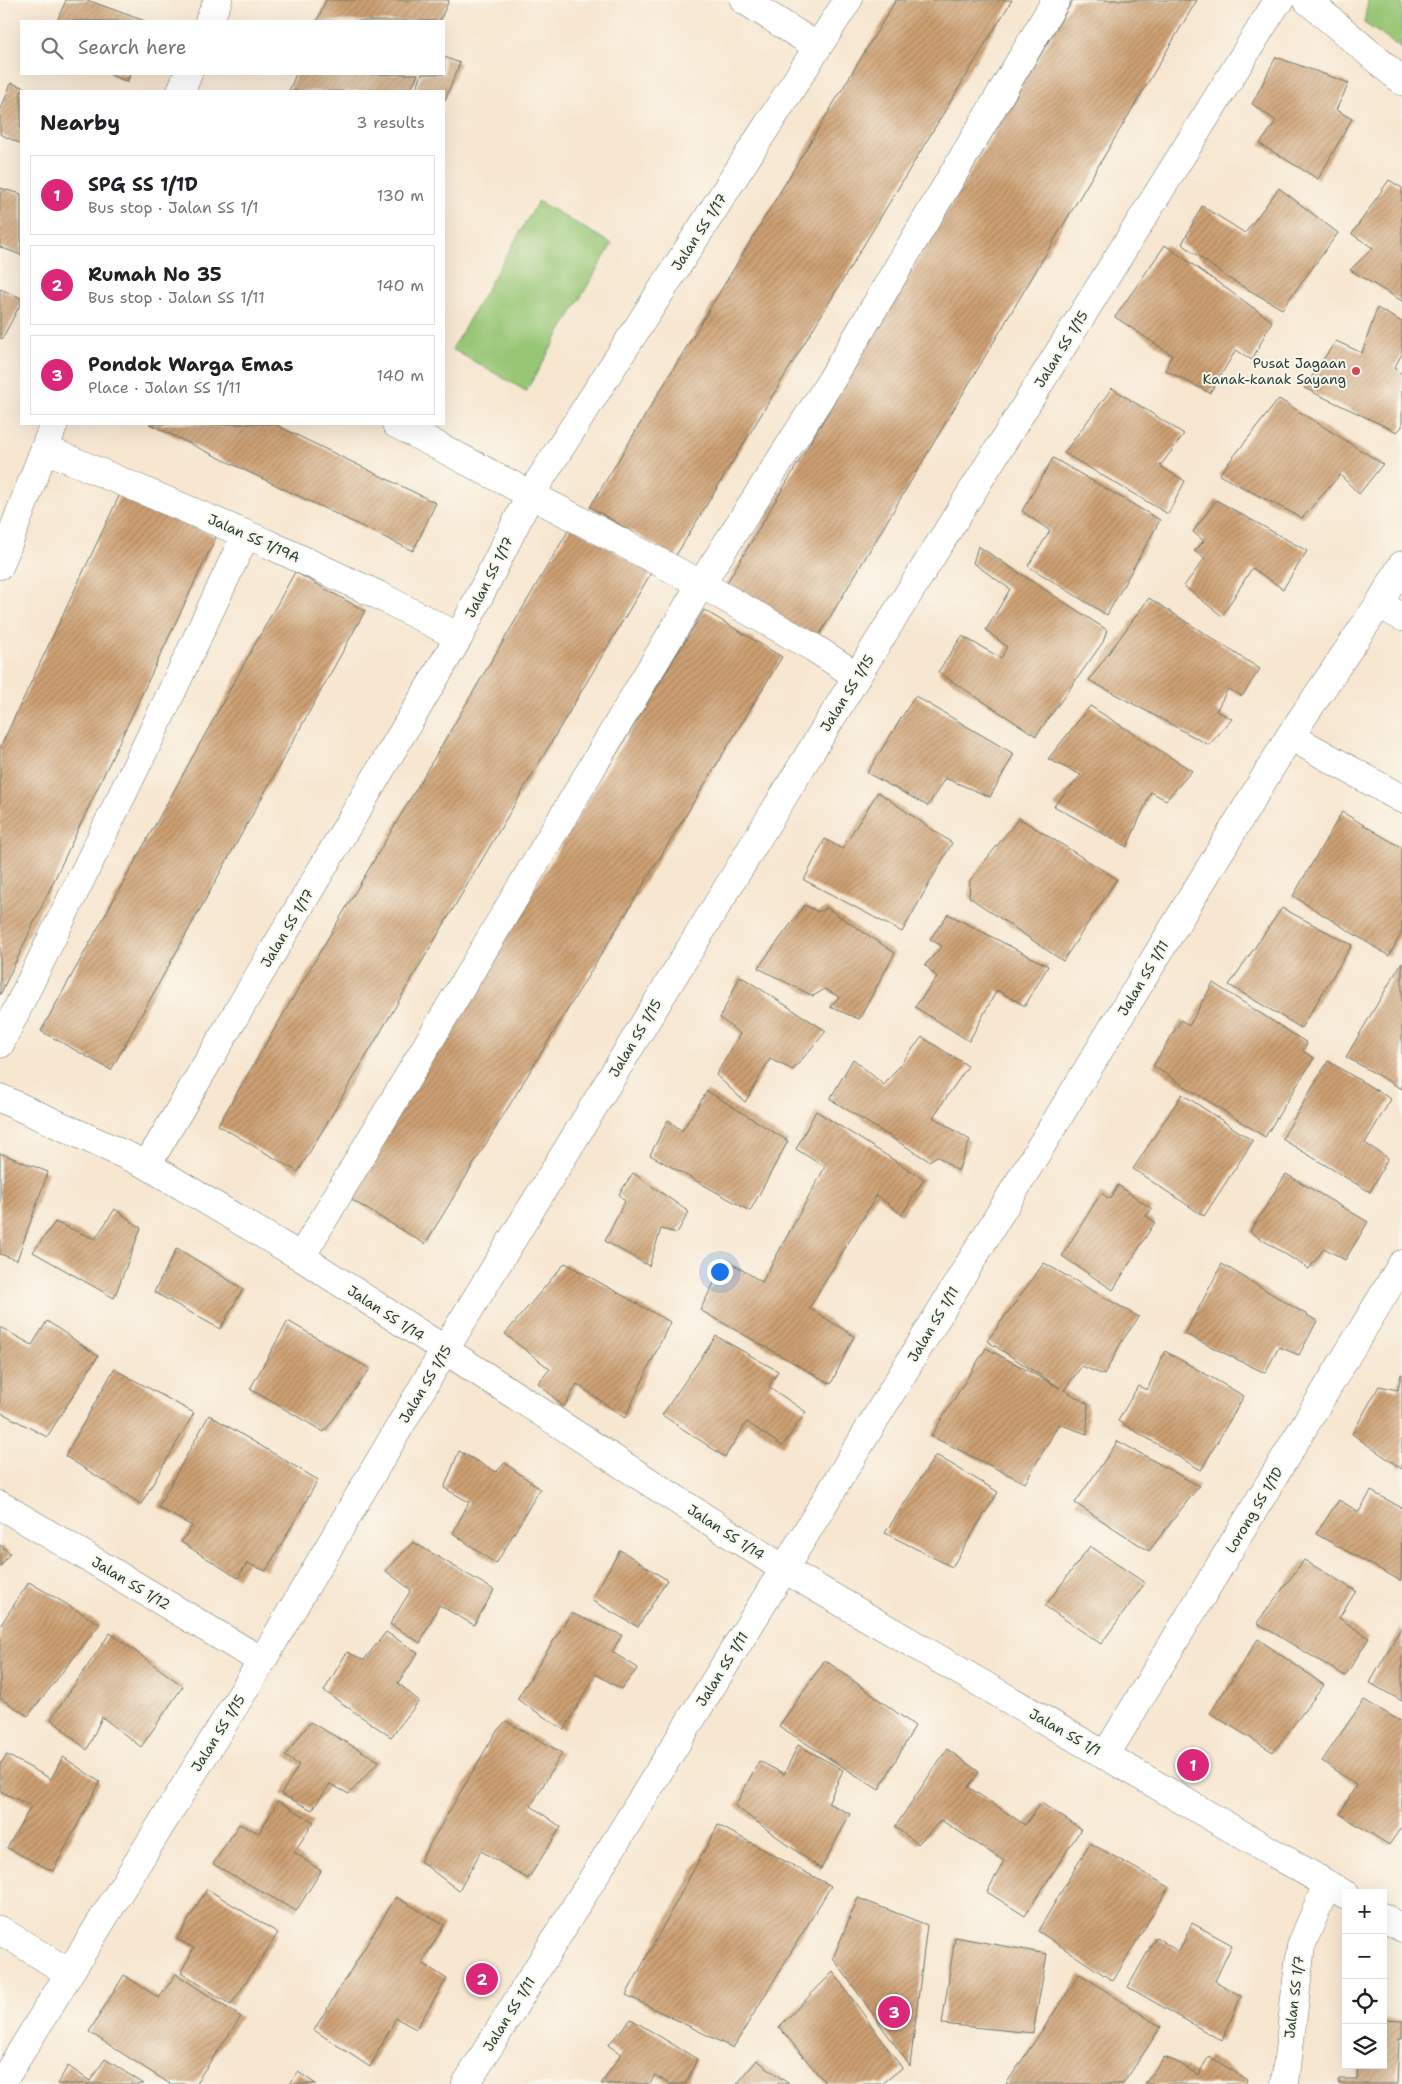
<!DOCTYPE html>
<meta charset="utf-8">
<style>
:root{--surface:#fff;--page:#f2f2f2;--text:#202124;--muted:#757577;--line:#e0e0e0;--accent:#db2777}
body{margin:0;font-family:"Shantell Sans",sans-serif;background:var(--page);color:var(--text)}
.controls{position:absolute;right:15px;bottom:15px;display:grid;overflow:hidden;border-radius:0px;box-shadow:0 5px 20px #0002}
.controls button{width:45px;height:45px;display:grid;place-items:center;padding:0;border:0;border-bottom:1px solid var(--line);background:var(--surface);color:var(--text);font:25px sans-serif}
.you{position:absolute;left:719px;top:1271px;width:18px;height:18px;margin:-12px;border:4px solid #fff;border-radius:50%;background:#1a73e8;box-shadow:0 0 0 8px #1a73e833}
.badge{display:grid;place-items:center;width:32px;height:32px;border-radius:50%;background:var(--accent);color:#fff;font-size:16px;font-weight:700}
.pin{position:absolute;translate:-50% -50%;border:2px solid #fff;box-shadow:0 1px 5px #0006}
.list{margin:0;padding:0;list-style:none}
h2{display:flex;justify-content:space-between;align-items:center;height:65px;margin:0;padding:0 20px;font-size:21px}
h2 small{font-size:16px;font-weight:400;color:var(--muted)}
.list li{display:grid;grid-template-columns:32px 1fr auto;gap:15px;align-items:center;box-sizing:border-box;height:80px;margin:0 10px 10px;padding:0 10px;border:1px solid var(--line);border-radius:0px}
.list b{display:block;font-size:19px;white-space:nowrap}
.list p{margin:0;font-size:16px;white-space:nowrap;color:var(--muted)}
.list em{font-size:16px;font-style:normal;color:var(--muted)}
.icon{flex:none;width:28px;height:28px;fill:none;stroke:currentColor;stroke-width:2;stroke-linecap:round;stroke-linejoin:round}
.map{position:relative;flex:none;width:1402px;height:2084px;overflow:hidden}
.search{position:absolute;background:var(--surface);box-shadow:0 5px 20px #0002;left:20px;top:20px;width:425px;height:55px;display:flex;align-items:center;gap:12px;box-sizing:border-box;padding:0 18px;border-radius:0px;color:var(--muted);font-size:19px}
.panel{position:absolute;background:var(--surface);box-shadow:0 5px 20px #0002;left:20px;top:90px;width:425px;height:335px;border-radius:0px}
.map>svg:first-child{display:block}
.park{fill:#97c674;stroke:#5b8254}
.building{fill:url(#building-hatch)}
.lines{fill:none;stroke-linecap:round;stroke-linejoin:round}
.minor-casing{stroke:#6b786b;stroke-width:29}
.minor{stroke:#fff;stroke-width:28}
.poi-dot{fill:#d1495b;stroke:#fbf7ec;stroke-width:2}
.labels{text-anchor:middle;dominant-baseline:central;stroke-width:4;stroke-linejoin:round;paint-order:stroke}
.street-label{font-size:14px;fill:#1f3d34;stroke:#fbf7ec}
.poi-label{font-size:14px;fill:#1f3d34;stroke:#fbf7ec;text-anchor:end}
</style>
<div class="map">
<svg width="1402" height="2084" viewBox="0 0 1402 2084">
<defs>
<pattern id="building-hatch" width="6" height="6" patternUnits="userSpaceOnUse" patternTransform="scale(1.25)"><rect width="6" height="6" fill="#cea073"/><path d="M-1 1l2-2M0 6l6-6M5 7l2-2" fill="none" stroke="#a7845f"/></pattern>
</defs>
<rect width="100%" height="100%" fill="#fbf7ec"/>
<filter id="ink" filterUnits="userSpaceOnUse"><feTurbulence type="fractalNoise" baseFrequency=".02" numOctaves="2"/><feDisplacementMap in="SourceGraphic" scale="10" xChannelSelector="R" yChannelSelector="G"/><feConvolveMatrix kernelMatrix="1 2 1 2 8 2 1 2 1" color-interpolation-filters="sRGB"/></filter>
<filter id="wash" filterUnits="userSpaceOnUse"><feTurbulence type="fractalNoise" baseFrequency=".0096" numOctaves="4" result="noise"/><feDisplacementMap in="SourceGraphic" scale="20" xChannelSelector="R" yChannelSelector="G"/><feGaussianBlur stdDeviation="1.12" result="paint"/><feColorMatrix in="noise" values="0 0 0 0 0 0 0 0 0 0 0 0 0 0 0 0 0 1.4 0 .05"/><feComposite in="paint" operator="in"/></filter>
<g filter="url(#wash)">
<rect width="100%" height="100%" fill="#f7e6d0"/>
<!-- park -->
<path class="park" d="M 1368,0 L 1402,0 L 1402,49 L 1364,23 Z
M 538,201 L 612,244 L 526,391 L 452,349 Z"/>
<g id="blocks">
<!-- building -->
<path class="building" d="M 66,0 L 87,0 L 145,21 L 57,21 Z
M 326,0 L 449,0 L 440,21 L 317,21 Z
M 896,0 L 1012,0 L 675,557 L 590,507 Z
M 1073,0 L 1197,0 L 817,639 L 725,586 Z
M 444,57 L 460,63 L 445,100 L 444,99 L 444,91 L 423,91 L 416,89 L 422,74 L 444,74 Z
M 1276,57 L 1349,83 L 1336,110 L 1352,119 L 1318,179 L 1260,144 L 1276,121 L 1252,104 Z
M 109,74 L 130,74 L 127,82 Z
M 296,74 L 418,74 L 410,91 L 289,91 Z
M 11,83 L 34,91 L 21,91 L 21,144 L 0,134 L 0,112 Z
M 1389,180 L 1402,188 L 1402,301 L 1350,270 L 1373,248 L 1352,234 Z
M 0,188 L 21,194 L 21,255 L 0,247 Z
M 1279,188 L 1338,233 L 1282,309 L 1228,278 L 1182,244 L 1202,206 L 1245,233 Z
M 1165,245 L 1272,321 L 1252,360 L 1236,350 L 1210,393 L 1165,370 L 1172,355 L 1115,317 Z
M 0,289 L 21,298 L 21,303 L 2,339 L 0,338 Z
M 1377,308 L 1402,322 L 1402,354 L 1394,368 L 1402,374 L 1402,427 L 1397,432 L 1304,388 L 1336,341 L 1362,353 Z
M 1112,388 L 1184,434 L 1160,466 L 1185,481 L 1168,514 L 1064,453 Z
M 1279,399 L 1383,464 L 1359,494 L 1340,475 L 1302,518 L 1219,475 Z
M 149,424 L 274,424 L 436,503 L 413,551 Z
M 1053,458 L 1160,520 L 1107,615 L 1028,566 L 1050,531 L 1022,511 Z
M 121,492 L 216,537 L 0,995 L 0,748 Z
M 1216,500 L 1307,551 L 1283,589 L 1252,568 L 1222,616 L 1184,586 L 1205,558 L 1194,551 L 1204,541 L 1193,532 Z
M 571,526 L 651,573 L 298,1172 L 218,1125 Z
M 978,546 L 1107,630 L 1103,642 L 1036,736 L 938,672 L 962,636 L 1001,658 L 1007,647 L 986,630 L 1010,589 L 973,563 Z
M 295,572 L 365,611 L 111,1070 L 41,1031 Z
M 1149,598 L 1260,669 L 1242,696 L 1228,689 L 1216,711 L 1232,719 L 1209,745 L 1089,680 Z
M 704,610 L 782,657 L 425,1244 L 347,1197 Z
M 915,696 L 1014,754 L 990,797 L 945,778 L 928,806 L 867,773 Z
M 1090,706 L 1192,771 L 1166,800 L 1151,792 L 1127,847 L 1054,806 L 1081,775 L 1048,759 Z
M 878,792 L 952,843 L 902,932 L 804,880 L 825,839 L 842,849 Z
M 1342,812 L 1402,848 L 1402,932 L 1389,956 L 1293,896 Z
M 1019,818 L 1117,879 L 1063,961 L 969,897 L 970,880 Z
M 805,905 L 818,912 L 827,908 L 895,953 L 859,1019 L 830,1007 L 839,997 L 825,989 L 813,996 L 758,968 Z
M 1282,908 L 1352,945 L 1301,1028 L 1229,985 Z
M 948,914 L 1048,966 L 1025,1006 L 997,990 L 969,1041 L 915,1007 L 937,977 L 925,965 L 942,946 L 930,939 Z
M 1402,962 L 1402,1089 L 1346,1057 Z
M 740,976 L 826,1031 L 793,1070 L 770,1059 L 745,1102 L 716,1075 L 740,1034 L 720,1018 Z
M 1213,983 L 1307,1043 L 1303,1051 L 1314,1058 L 1265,1137 L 1153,1066 L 1181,1020 L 1189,1026 Z
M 922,1037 L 968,1066 L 933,1117 L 970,1140 L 958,1171 L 937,1156 L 929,1161 L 830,1099 L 853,1059 L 884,1085 Z
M 1328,1061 L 1391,1099 L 1365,1143 L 1388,1158 L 1370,1192 L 1282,1139 Z
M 707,1091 L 788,1141 L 750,1211 L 650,1155 L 668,1120 L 682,1131 Z
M 1182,1094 L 1253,1141 L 1204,1216 L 1133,1169 Z
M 816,1111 L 924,1179 L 902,1215 L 877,1195 L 809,1308 L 854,1336 L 831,1384 L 700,1310 L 726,1260 L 762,1282 L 825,1167 L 796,1149 Z
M 0,1153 L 48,1172 L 17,1260 L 0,1254 Z
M 633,1173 L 689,1212 L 677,1233 L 661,1229 L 649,1266 L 605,1241 L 625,1201 L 619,1194 Z
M 1286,1174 L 1368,1222 L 1345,1260 L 1324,1248 L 1309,1269 L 1250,1232 Z
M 1118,1185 L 1152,1209 L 1146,1216 L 1155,1222 L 1113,1290 L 1062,1256 L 1101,1193 L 1110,1199 Z
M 115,1209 L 141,1228 L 114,1298 L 33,1252 L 55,1222 L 95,1239 Z
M 177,1248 L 243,1289 L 220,1329 L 154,1292 Z
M 565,1263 L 670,1322 L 625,1418 L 577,1384 L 564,1407 L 538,1383 L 550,1369 L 505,1334 Z
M 1044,1263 L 1139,1317 L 1122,1341 L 1104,1375 L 1082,1366 L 1064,1390 L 1088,1404 L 1087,1434 L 1059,1424 L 1025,1483 L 931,1436 L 986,1348 L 1060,1388 L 987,1341 Z
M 1222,1264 L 1317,1321 L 1299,1355 L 1279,1347 L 1265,1373 L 1185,1334 Z
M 47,1321 L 98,1356 L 47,1437 L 0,1412 L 0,1327 L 32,1345 Z
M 288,1321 L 370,1369 L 324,1432 L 250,1389 Z
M 716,1336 L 778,1371 L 769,1387 L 806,1412 L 782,1446 L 747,1422 L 725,1457 L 662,1415 Z
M 1165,1351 L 1244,1396 L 1201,1470 L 1118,1421 L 1138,1386 L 1147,1390 Z
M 114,1369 L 194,1413 L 141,1504 L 65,1456 Z
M 1401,1374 L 1402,1374 L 1402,1469 L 1352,1434 L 1379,1386 L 1398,1390 Z
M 209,1415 L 318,1480 L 266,1571 L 247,1563 L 238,1578 L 181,1542 L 192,1526 L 158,1507 Z
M 1118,1441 L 1199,1486 L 1149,1551 L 1075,1503 Z
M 459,1451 L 496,1472 L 505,1463 L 540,1489 L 496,1564 L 453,1533 L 469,1502 L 444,1488 Z
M 936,1455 L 998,1492 L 952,1567 L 885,1533 Z
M 1371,1491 L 1402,1508 L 1401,1581 L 1316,1534 L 1339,1500 L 1359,1512 Z
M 413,1542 L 494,1590 L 474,1625 L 439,1605 L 420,1643 L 390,1624 L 411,1590 L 386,1571 Z
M 0,1545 L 10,1553 L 0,1567 Z
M 1090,1546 L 1145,1583 L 1101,1644 L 1045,1606 Z
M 620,1550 L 667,1580 L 638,1627 L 591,1600 Z
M 1304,1560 L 1356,1591 L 1339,1618 L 1369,1638 L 1345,1676 L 1257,1623 Z
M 29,1582 L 100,1624 L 28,1716 L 0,1698 L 0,1626 Z
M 571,1613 L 622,1635 L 612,1652 L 638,1668 L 621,1689 L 596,1674 L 564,1730 L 517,1699 Z
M 1402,1626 L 1402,1701 L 1370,1683 Z
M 386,1632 L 418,1653 L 398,1683 L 419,1701 L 391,1737 L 324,1691 L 347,1652 L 364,1660 Z
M 110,1633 L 183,1686 L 141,1747 L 102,1717 L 87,1750 L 51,1719 Z
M 1258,1639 L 1324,1685 L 1273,1752 L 1210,1713 Z
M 825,1660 L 915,1726 L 879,1790 L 779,1726 Z
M 1364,1700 L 1402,1722 L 1402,1826 L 1389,1845 L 1340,1814 L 1356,1785 L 1322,1761 Z
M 506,1721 L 562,1753 L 531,1806 L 561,1827 L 528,1879 L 481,1851 L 459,1891 L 420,1861 L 496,1732 Z
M 310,1722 L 379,1761 L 349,1794 L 330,1784 L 312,1810 L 281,1794 L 299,1765 L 285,1756 Z
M 798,1745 L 843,1770 L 828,1803 L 850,1814 L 821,1869 L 735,1806 L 759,1761 L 784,1774 Z
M 947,1749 L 979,1772 L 968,1787 L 1025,1825 L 1041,1803 L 1081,1829 L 1025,1916 L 987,1892 L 1004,1861 L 941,1820 L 918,1844 L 895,1827 Z
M 7,1755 L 51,1779 L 63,1757 L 100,1782 L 53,1871 L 7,1848 L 31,1806 L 0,1791 L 0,1765 Z
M 278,1801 L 314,1822 L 294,1852 L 321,1871 L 296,1911 L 213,1864 L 239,1824 L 259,1833 Z
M 718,1825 L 831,1886 L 733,2048 L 626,1995 Z
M 1090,1843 L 1169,1887 L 1113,1981 L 1038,1931 Z
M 207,1889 L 278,1933 L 231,2005 L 181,1972 L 194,1948 L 177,1939 Z
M 396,1897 L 444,1925 L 422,1963 L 447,1979 L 416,2029 L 396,2018 L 370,2067 L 314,2030 Z
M 858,1898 L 927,1925 L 910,2066 L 833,1958 Z
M 1192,1923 L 1232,1945 L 1215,1981 L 1241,1996 L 1222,2041 L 1128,1987 L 1156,1937 L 1179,1952 Z
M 955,1937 L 1047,1954 L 1033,2033 L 942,2024 Z
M 833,1972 L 902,2068 L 882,2084 L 826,2084 L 779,2027 Z
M 176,1974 L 241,2017 L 195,2084 L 170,2084 L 89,2032 L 124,1975 L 159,1998 Z
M 1080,1974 L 1161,2027 L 1123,2084 L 1006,2084 Z
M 631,2019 L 697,2059 L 686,2084 L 669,2084 L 655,2075 L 650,2084 L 601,2084 L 621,2054 L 608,2045 Z
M 1383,2019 L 1402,2020 L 1402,2039 L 1399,2039 L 1397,2084 L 1339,2084 L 1339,2079 L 1357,2079 L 1358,2065 L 1383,2065 Z
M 1209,2056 L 1247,2080 L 1245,2084 L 1145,2084 L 1164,2057 L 1179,2063 L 1198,2075 Z
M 105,2059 L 144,2084 L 57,2084 L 68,2066 L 90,2081 Z
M 757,2060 L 789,2084 L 737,2084 Z
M 298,2072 L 316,2084 L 290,2084 Z"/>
</g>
</g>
<g filter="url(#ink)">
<use href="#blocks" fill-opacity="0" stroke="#6b786b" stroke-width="1"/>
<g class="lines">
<defs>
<path id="minor" d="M 744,0 L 818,47
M 1307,0 L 1402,81
M 209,21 L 218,0
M 181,91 L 188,74
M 396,424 L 701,584 L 814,648 L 857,676
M 45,449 L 264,542 L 378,595 L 459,637
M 0,565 L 54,424
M 1379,604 L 1402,617
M 1290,736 L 1402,799
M 0,1044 L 148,742 L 246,534
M 0,1098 L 147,1165 L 301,1257 L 784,1569 L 1346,1895
M 147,1165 L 459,637 L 530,495 L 848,0
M 301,1257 L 701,584 L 832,379 L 1056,0
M 0,1505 L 262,1661
M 1105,1756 L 1402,1264
M 1383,1917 L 1402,1928
M 0,1930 L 69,1973
M 1,2084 L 262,1661 L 444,1351 L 857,676 L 1276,4 L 1281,0
M 466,2084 L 784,1569 L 1290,736 L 1379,604 L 1402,565
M 1285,2084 L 1301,1946 L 1327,1884"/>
</defs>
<!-- minor casing -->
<use href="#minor" class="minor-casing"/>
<!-- minor -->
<use href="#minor" class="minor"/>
</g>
</g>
<!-- markers -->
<circle class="poi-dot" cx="1356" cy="371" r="5"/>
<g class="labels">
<!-- street labels -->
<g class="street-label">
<text transform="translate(699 232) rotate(-57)">Jalan SS 1/17</text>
<text transform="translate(1061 349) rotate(-58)">Jalan SS 1/15</text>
<text transform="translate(254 538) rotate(24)">Jalan SS 1/19A</text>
<text transform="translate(489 577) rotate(-63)">Jalan SS 1/17</text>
<text transform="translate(847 693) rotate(-58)">Jalan SS 1/15</text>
<text transform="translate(287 928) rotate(-59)">Jalan SS 1/17</text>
<text transform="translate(1143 978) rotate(-59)">Jalan SS 1/11</text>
<text transform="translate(635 1038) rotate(-59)">Jalan SS 1/15</text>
<text transform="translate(386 1313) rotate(33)">Jalan SS 1/14</text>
<text transform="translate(933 1324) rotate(-59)">Jalan SS 1/11</text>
<text transform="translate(425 1384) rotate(-59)">Jalan SS 1/15</text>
<text transform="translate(1254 1510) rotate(-59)">Lorong SS 1/1D</text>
<text transform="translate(726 1532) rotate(33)">Jalan SS 1/14</text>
<text transform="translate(131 1583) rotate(31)">Jalan SS 1/12</text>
<text transform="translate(722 1669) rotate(-58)">Jalan SS 1/11</text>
<text transform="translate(1065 1732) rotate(30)">Jalan SS 1/1</text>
<text transform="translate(218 1733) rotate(-58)">Jalan SS 1/15</text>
<text transform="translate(1294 1997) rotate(-83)">Jalan SS 1/7</text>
<text transform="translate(509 2014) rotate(-58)">Jalan SS 1/11</text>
</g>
<!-- poi labels -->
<g class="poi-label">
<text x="1346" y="363">Pusat Jagaan<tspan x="1346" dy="16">Kanak-kanak Sayang</tspan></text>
</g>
</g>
</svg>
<div class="controls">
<button>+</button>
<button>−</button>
<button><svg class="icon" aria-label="locate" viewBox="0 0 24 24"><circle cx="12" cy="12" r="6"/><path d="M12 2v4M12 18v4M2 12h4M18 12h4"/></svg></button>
<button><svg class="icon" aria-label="layers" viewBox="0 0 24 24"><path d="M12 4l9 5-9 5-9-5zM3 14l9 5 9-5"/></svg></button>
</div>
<div class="you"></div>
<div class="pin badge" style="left:1193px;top:1765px">1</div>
<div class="pin badge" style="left:482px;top:1979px">2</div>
<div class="pin badge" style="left:894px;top:2012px">3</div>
<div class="search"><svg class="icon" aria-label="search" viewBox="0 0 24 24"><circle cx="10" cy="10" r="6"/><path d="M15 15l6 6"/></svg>Search here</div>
<section class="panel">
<h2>Nearby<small>3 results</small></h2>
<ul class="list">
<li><span class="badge">1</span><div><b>SPG SS 1/1D</b><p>Bus stop · Jalan SS 1/1</p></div><em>130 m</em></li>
<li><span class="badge">2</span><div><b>Rumah No 35</b><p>Bus stop · Jalan SS 1/11</p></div><em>140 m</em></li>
<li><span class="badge">3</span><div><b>Pondok Warga Emas</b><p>Place · Jalan SS 1/11</p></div><em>140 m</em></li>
</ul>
</section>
</div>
